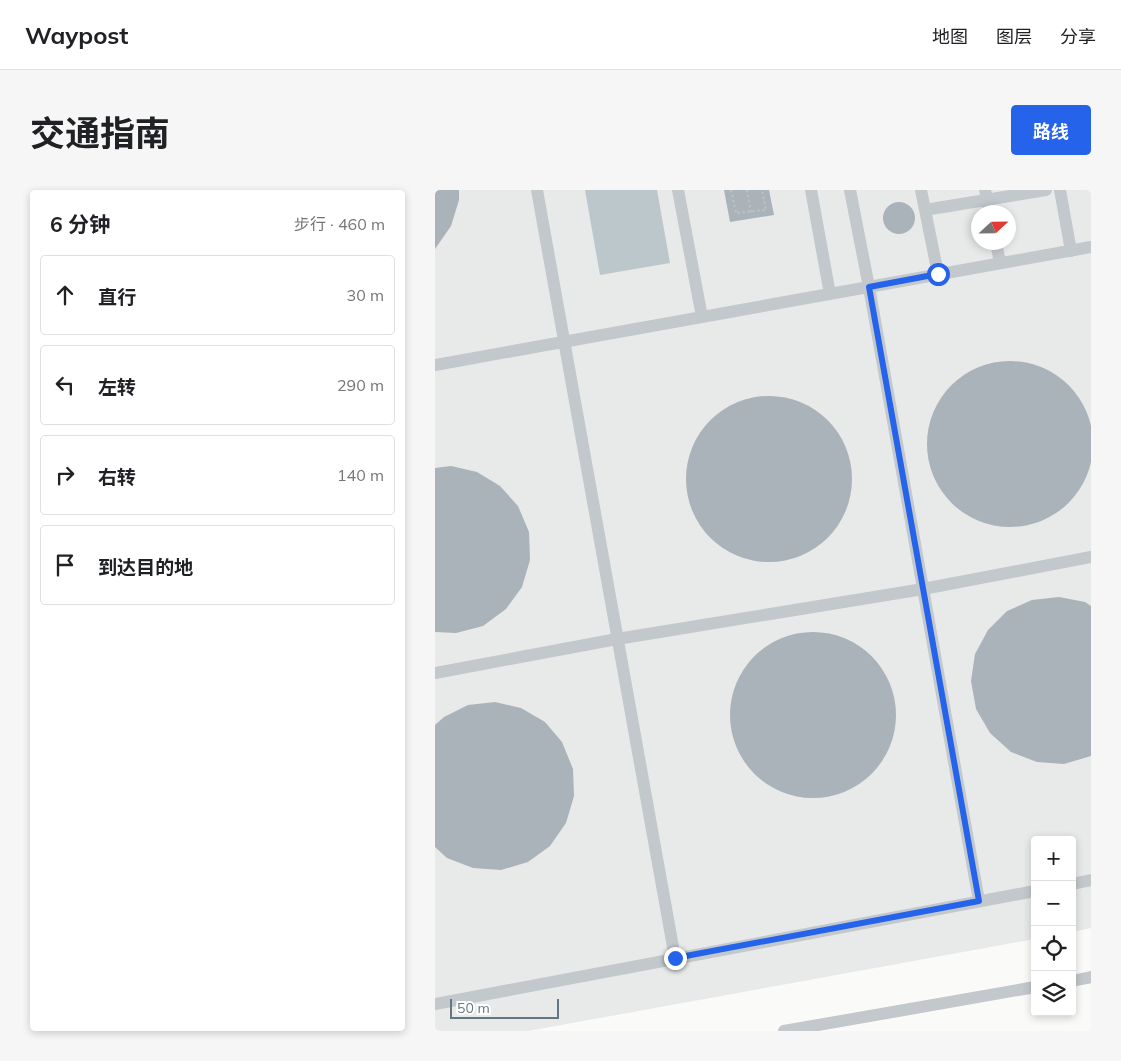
<!DOCTYPE html>
<html lang="zh">
<meta charset="utf-8">
<style>
:root{--surface:#fff;--page:#f6f6f6;--text:#202124;--muted:#757577;--line:#e0e0e0;--accent:#2563eb}
body{margin:0;font-family:Mulish,"Noto Sans SC",sans-serif;background:var(--page);color:var(--text)}
.controls{position:absolute;right:15px;bottom:15px;display:grid;overflow:hidden;border-radius:5px;box-shadow:0 2px 8px #0003}
.controls button{width:45px;height:45px;display:grid;place-items:center;padding:0;border:0;border-bottom:1px solid var(--line);background:var(--surface);color:var(--text);font:25px sans-serif}
.compass{position:absolute;left:536px;top:15px;width:45px;height:45px;border-radius:50%;background:var(--surface);box-shadow:0 2px 8px #0003;rotate:68deg}
.scale{position:absolute;left:15px;bottom:12px;width:109px;box-sizing:border-box;padding-left:5px;border:2px solid #657683;border-top:0;font-size:14px;line-height:18px;white-space:nowrap;color:#657683;-webkit-text-stroke:4px #fff;paint-order:stroke}
.stop{position:absolute;width:15px;height:15px;margin:-11px;border:4px solid #2563eb;border-radius:50%;background:#fff}
.stop.end{background:#2563eb;border-color:#fff;box-shadow:0 1px 5px #0008}
.list{margin:0;padding:0;list-style:none}
h2{display:flex;justify-content:space-between;align-items:center;height:65px;margin:0;padding:0 20px;font-size:21px}
h2 small{font-size:16px;font-weight:400;color:var(--muted)}
.list li{display:grid;grid-template-columns:32px 1fr auto;gap:15px;align-items:center;box-sizing:border-box;height:80px;margin:0 10px 10px;padding:0 10px;border:1px solid var(--line);border-radius:5px}
.list b{display:block;font-size:19px;white-space:nowrap}
.list em{font-size:16px;font-style:normal;color:var(--muted)}
.icon{flex:none;width:28px;height:28px;fill:none;stroke:currentColor;stroke-width:2;stroke-linecap:round;stroke-linejoin:round}
.map{position:relative;flex:none;width:656px;height:841px;overflow:hidden;border-radius:5px}
header{display:flex;align-items:center;gap:30px;box-sizing:border-box;height:70px;padding:0 25px;background:var(--surface);border-bottom:1px solid var(--line)}
header strong{font-size:24px}
nav{display:flex;gap:28px;margin-inline-start:auto;font-size:18px}
.intro{display:flex;align-items:center;justify-content:space-between;box-sizing:border-box;height:120px;padding:0 30px}
h1{margin:0;font-size:35px}
.button{padding:12px 22px;border-radius:5px;background:var(--accent);color:#fff;font-size:18px;font-weight:700}
main{display:flex;gap:30px;padding:0 30px}
aside{flex:1;background:var(--surface);border-radius:5px;box-shadow:0 2px 8px #0003}
.map>svg:first-child{display:block}
.built{fill:#e8e9e9;fill-rule:evenodd}
.water{fill:#bbc7cb}
.building{fill:#aab3b9}
.lines{fill:none;stroke-linecap:round;stroke-linejoin:round}
.path{stroke:#bbbfc2;stroke-width:2.5;stroke-dasharray:2.5 2.5;stroke-linecap:butt}
.minor{stroke:#c3c8cc;stroke-width:12}
.route{stroke:#2563eb;stroke-width:6}
</style>
<header>
<strong>Waypost</strong>
<nav><a>地图</a><a>图层</a><a>分享</a></nav>
</header>
<div class="intro"><h1>交通指南</h1><a class="button">路线</a></div>
<main>
<aside>
<h2>6 分钟<small>步行 · 460 m</small></h2>
<ul class="list">
<li><svg class="icon" aria-label="ahead" viewBox="0 0 24 24"><path d="M12 20V5M6 11l6-6 6 6"/></svg><div><b>直行</b></div><em>30 m</em></li>
<li><svg class="icon" aria-label="left" viewBox="0 0 24 24"><path d="M17 20v-9H6M10 6l-5 5 5 5"/></svg><div><b>左转</b></div><em>290 m</em></li>
<li><svg class="icon" aria-label="right" viewBox="0 0 24 24"><path d="M7 20v-9h11M14 6l5 5-5 5"/></svg><div><b>右转</b></div><em>140 m</em></li>
<li><svg class="icon" aria-label="arrive" viewBox="0 0 24 24"><path d="M6 21V4h12l-3 4 3 4H6"/></svg><div><b>到达目的地</b></div></li>
</ul>
</aside>
<div class="map">
<svg width="656" height="841" viewBox="0 0 656 841">
<rect width="100%" height="100%" fill="#fafaf8"/>
<!-- built -->
<path class="built" d="M 0,0 L 656,0 L 656,738 L 637,742 L 637,650 L 600,650 L 600,749 L 93,841 L 0,841 ZM 544,22 L 574,22 L 574,52 L 544,52 Z"/>
<!-- water -->
<path class="water" d="M 150,0 L 222,0 L 235,73 L 165,85 Z"/>
<!-- building -->
<path class="building" d="M 0,0 L 24,0 L 24,10 L 16,36 L 0,59 Z
M 289,0 L 334,0 L 339,25 L 295,32 Z
M448 28a16 16 0 1 1 32 0a16 16 0 1 1-32 0Z
M492 254a83 83 0 1 1 166 0a83 83 0 1 1-166 0Z
M251 289a83 83 0 1 1 166 0a83 83 0 1 1-166 0Z
M 16,276 L 42,282 L 65,296 L 83,316 L 94,342 L 95,370 L 87,397 L 71,419 L 48,436 L 21,443 L 0,442 L 0,278 Z
M 624,407 L 650,412 L 656,416 L 656,566 L 629,574 L 602,572 L 576,562 L 555,543 L 541,519 L 536,491 L 540,464 L 553,440 L 572,421 L 597,410 Z
M295 525a83 83 0 1 1 166 0a83 83 0 1 1-166 0Z
M 60,512 L 86,518 L 110,532 L 127,552 L 138,579 L 139,606 L 131,633 L 115,656 L 93,672 L 66,680 L 38,678 L 12,668 L 0,657 L 0,535 L 9,527 L 33,515 Z"/>
<g class="lines">
<!-- path -->
<path class="path" d="M 296,0 L 301,23 L 331,20 L 327,0
M 312,0 L 316,22"/>
<!-- minor -->
<path class="minor" d="M 102,0 L 240,768
M 243,0 L 267,127
M 376,0 L 395,104
M 415,0 L 434,97 L 544,711
M 486,0 L 503,84
M 550,0 L 555,22
M 625,0 L 636,61
M 490,20 L 611,0
M 561,52 L 565,73
M 0,175 L 656,57
M 0,483 L 182,449 L 488,399 L 656,367
M 637,694 L 656,690
M 637,791 L 656,787
M 0,814 L 600,701
M 349,841 L 600,797"/>
</g>
<g class="lines">
<!-- route -->
<path class="route" d="M 240,768 L 544,711 L 434,97 L 503,84"/>
</g>
</svg>
<div class="controls">
<button>+</button>
<button>−</button>
<button><svg class="icon" aria-label="locate" viewBox="0 0 24 24"><circle cx="12" cy="12" r="6"/><path d="M12 2v4M12 18v4M2 12h4M18 12h4"/></svg></button>
<button><svg class="icon" aria-label="layers" viewBox="0 0 24 24"><path d="M12 4l9 5-9 5-9-5zM3 14l9 5 9-5"/></svg></button>
</div>
<svg class="compass" viewBox="-18 -18 36 36"><path d="M0-13l5 13h-10z" fill="#e53935"/><path d="M0 13l5-13h-10z" fill="#757577"/></svg>
<div class="scale">50 m</div>
<div class="stop" style="left:503px;top:84px"></div>
<div class="stop end" style="left:240px;top:768px"></div>
</div>
</main>
